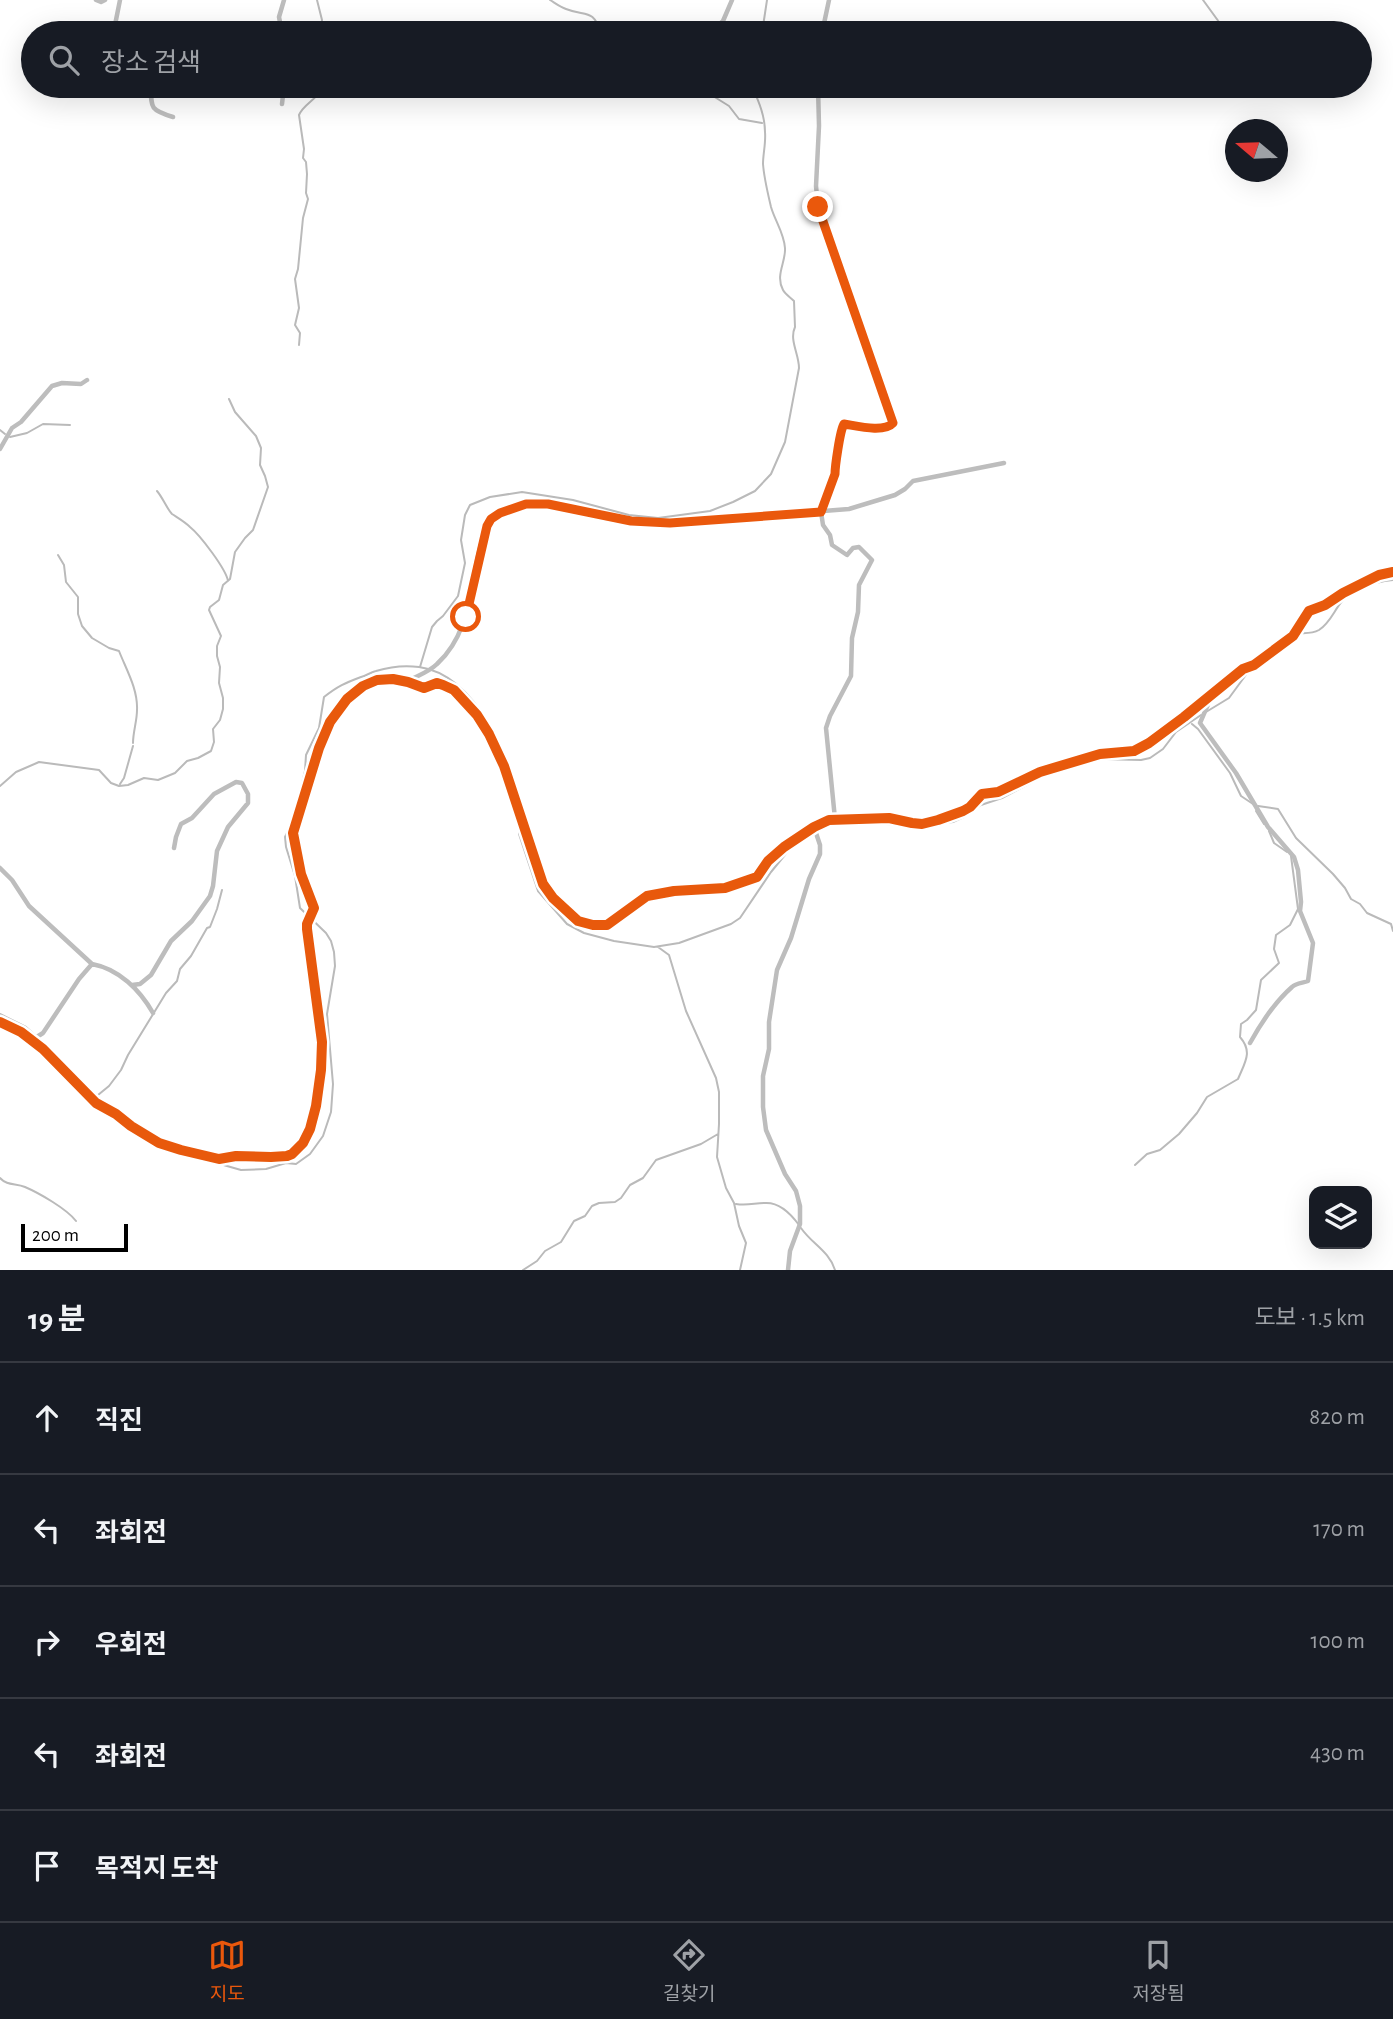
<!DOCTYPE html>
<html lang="ko">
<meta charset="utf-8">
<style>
:root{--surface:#171b24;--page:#242831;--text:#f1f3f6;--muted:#9ea1a6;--line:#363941;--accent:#ea580c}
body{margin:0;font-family:"Alegreya Sans","Noto Sans KR",sans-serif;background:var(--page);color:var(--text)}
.controls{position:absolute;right:21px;bottom:21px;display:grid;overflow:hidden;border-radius:14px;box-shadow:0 7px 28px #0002}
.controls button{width:63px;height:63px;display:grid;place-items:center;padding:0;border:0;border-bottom:2px solid var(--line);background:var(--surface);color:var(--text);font:35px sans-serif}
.compass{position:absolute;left:1225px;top:119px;width:63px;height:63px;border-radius:50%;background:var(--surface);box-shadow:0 7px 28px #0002;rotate:289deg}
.scale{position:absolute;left:21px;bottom:18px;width:107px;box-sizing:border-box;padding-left:7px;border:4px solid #000;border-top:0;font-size:19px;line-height:24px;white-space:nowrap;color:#000;-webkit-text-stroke:5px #fff;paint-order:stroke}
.stop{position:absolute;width:21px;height:21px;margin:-16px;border:5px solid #ea580c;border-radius:50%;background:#fff}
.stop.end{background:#ea580c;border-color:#fff;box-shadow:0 2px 7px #0008}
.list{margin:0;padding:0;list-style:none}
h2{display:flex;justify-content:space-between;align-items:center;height:91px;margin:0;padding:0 28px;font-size:30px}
h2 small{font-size:23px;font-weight:400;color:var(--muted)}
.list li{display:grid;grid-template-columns:46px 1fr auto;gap:21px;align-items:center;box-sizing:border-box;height:112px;padding:0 28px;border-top:2px solid var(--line)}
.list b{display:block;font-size:26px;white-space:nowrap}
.list em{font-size:23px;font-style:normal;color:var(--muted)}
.icon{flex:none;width:38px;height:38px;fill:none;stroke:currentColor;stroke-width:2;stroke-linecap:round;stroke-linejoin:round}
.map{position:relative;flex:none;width:1393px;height:1270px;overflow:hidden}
.search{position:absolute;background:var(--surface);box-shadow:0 7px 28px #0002;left:21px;right:21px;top:21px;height:77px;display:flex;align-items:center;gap:18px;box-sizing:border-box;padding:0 24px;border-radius:38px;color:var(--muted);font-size:26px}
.sheet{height:651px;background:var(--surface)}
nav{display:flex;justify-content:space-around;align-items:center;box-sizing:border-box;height:98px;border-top:2px solid var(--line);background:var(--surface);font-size:19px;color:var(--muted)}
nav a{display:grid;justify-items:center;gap:4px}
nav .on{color:var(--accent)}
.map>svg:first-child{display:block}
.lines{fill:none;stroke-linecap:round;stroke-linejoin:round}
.stream{stroke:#bababa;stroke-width:2}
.minor{stroke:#bdbdbd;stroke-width:4.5}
.cycleway-casing{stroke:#fff;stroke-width:15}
.cycleway{stroke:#e8590c;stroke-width:10}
.route{stroke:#ea580c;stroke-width:9}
</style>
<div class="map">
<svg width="1393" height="1270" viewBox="0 0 1393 1270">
<rect width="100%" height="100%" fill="#fff"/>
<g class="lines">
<!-- stream -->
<path class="stream" d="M 317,0 L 322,20 L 320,33
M 550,0 C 555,3 560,7 566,9 C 586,17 593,8 601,33
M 1203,0 L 1227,33
M 762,33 L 767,0
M 684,86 L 688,88 L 699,87 L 706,88 L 713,96 L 729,106 L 739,119 L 762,123
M 299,345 L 300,333 L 295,325 L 299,308 L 295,279 L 298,269 L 303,218 L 308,199 L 306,193 L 307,174 L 306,162 L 303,158 L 304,149 L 299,115 C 304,103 318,100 322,86
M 0,430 L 5,434
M 10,437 L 27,433 L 43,424 L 70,425
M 157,491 C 163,498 167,509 172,514 C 178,518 185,522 190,527 C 200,535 226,569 228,581
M 58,555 L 64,565 L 66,582 L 78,597 L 78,614 L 82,626 L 92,638 L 109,648 L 119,651 C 126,669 138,689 137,710 C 137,721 133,732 133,743
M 1254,663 C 1262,651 1278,638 1293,634 C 1303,632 1310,635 1319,630 C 1331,622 1334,610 1343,600 C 1356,587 1375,582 1393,580
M 420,667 L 432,627 L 437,621 L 443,616 L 458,596 L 465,563 L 461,540 L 465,515 L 470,505 L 490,497 L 522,492 L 573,500 L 629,515 L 658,518 L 710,511 L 733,502 L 755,491 L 771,474 L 785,442 L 799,368 C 799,354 789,340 795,327 L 794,301 C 790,297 785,294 783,290 C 775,275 786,262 785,248 C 784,233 775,221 771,207 C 768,194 764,178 763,164 C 763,154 766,143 765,132 C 765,115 758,100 752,86
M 1206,712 L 1229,698 L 1251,668
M 1192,724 L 1198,729 L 1230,773 L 1241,796 L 1253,804
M 120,784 L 124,778 L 133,746
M 0,786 L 16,772 L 39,762 L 99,770 L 111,783 L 119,786 L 128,785 L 144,778 L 158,780 L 175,773 L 187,761 L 198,758 L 211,751 L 214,742 L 213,729 L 220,720 L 223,709 L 223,698 L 219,683 L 220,667 L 217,656 L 217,646 L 221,636 L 209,610 L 210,607 L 219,600 L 223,585 L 230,579 L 235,552 L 245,538 L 253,530 L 268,487 L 265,476 L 260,465 L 261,448 L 256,436 L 235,412 L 229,399
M 1258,806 L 1278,809 L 1296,838 L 1333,874 L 1345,888 L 1351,899 L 1360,904 L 1367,913 L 1391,924 L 1393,931
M 1256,811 L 1264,824
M 521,822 L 519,834 L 538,891 L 567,924 L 584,933 L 614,941 L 654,947 L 679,943 L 731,924 L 740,918 L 771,872 L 789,850 L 821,829 L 829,825 L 854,822 L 917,826
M 923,826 L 953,822 L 966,816 L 981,805 L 1002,798 L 1050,773 L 1084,762 L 1098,759 L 1141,760 L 1150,758 L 1163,749 L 1176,732 L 1201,715
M 1269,831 L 1274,843 L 1287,852
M 658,947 L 669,955 L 686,1011 L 716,1078 L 719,1092 L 719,1124 L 717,1157 L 726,1188 L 734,1203 L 739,1226 L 746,1243 L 740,1270
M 0,1014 L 26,1027 L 36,1036 L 106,1106
M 98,1095 L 109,1086 L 121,1070 L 128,1055 L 166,993 L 177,981 L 180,969 L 191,956 L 207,928 L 210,927 L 217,909 L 222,890
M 115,1115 L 127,1127 L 164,1148 L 241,1170 L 266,1169 L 286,1163 L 296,1164 L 310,1154 L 323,1136 L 331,1112 L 333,1084 L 327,1014 L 335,966 L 334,952 L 331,941 L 326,933 L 300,908 L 295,876 L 286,847 L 285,837 L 293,820 L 305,771 L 306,755 L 319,728 L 324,697 C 338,686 345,683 361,677 C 366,676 371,672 376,671 C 389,667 405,665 419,667 C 478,675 512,763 522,813
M 1135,1165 L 1147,1154 L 1160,1150 L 1179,1134 L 1197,1113 L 1207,1097 L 1238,1079 C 1245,1062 1253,1052 1240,1037 L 1241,1024 L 1247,1020 L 1256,1010 L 1261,980 L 1279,963 L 1274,949 L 1276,935 L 1290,925 L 1298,909 L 1291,856
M 0,1178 C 7,1186 16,1183 25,1187 C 39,1193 67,1209 76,1221
M 736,1204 C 747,1206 755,1203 765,1203 C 779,1202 791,1214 799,1225
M 801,1228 C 812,1244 829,1251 835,1270
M 523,1270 L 537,1261 L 545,1251 L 561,1242 L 574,1221 L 585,1216 L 592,1206 L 599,1203 L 615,1202 L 621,1198 L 630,1185 L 643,1178 L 656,1160 L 701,1144 L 718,1134"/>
<!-- minor -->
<path class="minor" d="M 96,0 L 101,2 L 105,0
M 119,33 L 115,25 L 120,0
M 282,33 L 279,17 L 284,0
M 710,33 L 723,21 L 732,0
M 822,33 L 829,0
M 151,86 C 151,108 150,110 173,117
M 818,86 L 819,126 L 816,186 L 818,207 L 893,423 L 890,427 L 882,428 L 843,424 C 840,430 835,467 835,474 L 821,512 L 823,525 L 830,535 L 832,545 L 847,555 L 853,548 L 859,547 L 872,560 L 859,585 L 858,612 L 852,638 L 851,676 L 830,716 L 826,728 L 835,819
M 282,104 L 284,86
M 0,449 L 12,428 L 21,422 L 52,386 L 62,383 L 81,384 L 87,380
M 408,681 C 417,676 429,672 437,664 C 477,627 468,571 487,526 L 491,519 L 501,513 L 514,507 L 526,504 L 548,504 L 631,521 L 670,523 L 849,509 L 895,495 L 905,489 L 913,481 L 1004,463
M 1212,695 L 1200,723 L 1236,773 L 1268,827 L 1294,857 L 1298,870 L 1301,902 L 1300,911 L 1313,943 L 1308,981 C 1303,983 1296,983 1292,987 C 1275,1002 1261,1023 1250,1043
M 0,868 L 12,880 L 29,906 L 92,964
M 132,985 L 140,984 L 151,975 L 171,941 L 192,921 L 210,896 L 213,886 L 217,851 L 228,827 L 248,803 L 248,794 L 242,783 L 236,782 L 214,794 L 192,818 L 181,824 L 176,837 L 174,848
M 0,1022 L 21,1032 L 43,1049 L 96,1103 L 116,1114 L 131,1126 L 159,1143 L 181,1150 L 219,1159 L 236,1156 L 271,1157 L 287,1156 L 292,1154 L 303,1143 L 310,1129 L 316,1106 L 321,1070 L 322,1042 L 307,929 L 307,924 L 314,908 L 301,874 L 293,833 L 319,748 L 330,722 L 347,699 L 363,686 L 377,680 L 393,679 L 408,682 L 424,688 L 437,683 L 443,685 L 454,690 L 477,715 L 489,734 L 504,766 L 543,884 L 553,898 L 578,921 L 593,925 L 607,925 L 647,896 L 674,891 L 725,888 L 757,877 L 768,861 L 784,847 L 814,827 L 829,820 L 889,818 L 912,823 L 922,824 L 938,820 L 963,811 L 970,807 L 982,794 L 998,792 L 1040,772 L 1100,754 L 1134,751 L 1149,743 L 1184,717 L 1243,669 L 1254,665 L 1293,636 L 1309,611 L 1325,605 L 1343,593 L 1379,575 L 1393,572
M 32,1040 L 43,1033 L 79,979 L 92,964 C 119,969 140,990 153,1013
M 788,1270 L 790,1251 L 800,1224 L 800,1206 L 796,1191 L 785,1174 L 766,1130 L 763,1107 L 763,1076 L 769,1049 L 769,1022 L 777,970 L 791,938 L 809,879 L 820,854 L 820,845 L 814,827"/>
<defs>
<path id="cycleway" d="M 0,1022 L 21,1032 L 43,1049 L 96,1103 L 116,1114 L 131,1126 L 159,1143 L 181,1150 L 219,1159 L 236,1156 L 271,1157 L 287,1156 L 292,1154 L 303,1143 L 310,1129 L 316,1106 L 321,1070 L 322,1042 L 307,929 L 307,924 L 314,908 L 301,874 L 293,833 L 319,748 L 330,722 L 347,699 L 363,686 L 377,680 L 393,679 L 408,682 L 424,688 L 437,683 L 443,685 L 454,690 L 477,715 L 489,734 L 504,766 L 543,884 L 553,898 L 578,921 L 593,925 L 607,925 L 647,896 L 674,891 L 725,888 L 757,877 L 768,861 L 784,847 L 814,827 L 829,820 L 889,818 L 912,823 L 922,824 L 938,820 L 963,811 L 970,807 L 982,794 L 998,792 L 1040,772 L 1100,754 L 1134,751 L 1149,743 L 1184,717 L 1243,669 L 1254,665 L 1293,636 L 1309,611 L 1325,605 L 1343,593 L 1379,575 L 1393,572"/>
</defs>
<!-- cycleway casing -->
<use href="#cycleway" class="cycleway-casing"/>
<!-- cycleway -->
<use href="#cycleway" class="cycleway"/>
</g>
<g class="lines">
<!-- route -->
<path class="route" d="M 466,617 L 487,526 L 491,519 L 500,513 L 526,504 L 548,504 L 631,521 L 670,523 L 821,512 L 835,474 C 835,467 840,430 844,424 C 857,426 884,433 893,423 L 818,207"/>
</g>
</svg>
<div class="controls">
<button><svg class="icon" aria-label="layers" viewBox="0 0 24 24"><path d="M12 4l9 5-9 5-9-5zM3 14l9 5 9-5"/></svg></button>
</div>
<svg class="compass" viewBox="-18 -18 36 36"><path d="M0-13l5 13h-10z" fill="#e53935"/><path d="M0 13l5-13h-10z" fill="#9ea1a6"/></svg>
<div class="scale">200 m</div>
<div class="stop" style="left:466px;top:617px"></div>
<div class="stop end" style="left:818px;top:207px"></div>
<div class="search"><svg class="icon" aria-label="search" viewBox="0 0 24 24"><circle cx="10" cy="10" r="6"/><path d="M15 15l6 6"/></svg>장소 검색</div>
</div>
<section class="sheet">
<h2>19 분<small>도보 · 1.5 km</small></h2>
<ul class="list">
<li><svg class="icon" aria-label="ahead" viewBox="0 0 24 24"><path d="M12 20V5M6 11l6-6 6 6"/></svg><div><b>직진</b></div><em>820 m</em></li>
<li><svg class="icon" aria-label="left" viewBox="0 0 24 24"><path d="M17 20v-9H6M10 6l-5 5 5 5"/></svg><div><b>좌회전</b></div><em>170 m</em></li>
<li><svg class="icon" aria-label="right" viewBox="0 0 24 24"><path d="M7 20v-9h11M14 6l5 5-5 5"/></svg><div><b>우회전</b></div><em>100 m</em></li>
<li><svg class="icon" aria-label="left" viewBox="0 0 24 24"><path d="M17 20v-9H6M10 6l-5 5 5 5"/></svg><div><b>좌회전</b></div><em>430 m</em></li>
<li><svg class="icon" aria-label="arrive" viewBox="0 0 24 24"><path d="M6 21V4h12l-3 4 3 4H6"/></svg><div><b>목적지 도착</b></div></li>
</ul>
</section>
<nav>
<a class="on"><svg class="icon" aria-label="map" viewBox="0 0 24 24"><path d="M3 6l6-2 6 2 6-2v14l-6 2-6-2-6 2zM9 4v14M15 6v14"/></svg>지도</a>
<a><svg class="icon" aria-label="directions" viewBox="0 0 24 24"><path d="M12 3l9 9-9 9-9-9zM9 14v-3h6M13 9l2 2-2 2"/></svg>길찾기</a>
<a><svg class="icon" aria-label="saved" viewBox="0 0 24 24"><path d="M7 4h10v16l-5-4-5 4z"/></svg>저장됨</a>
</nav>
